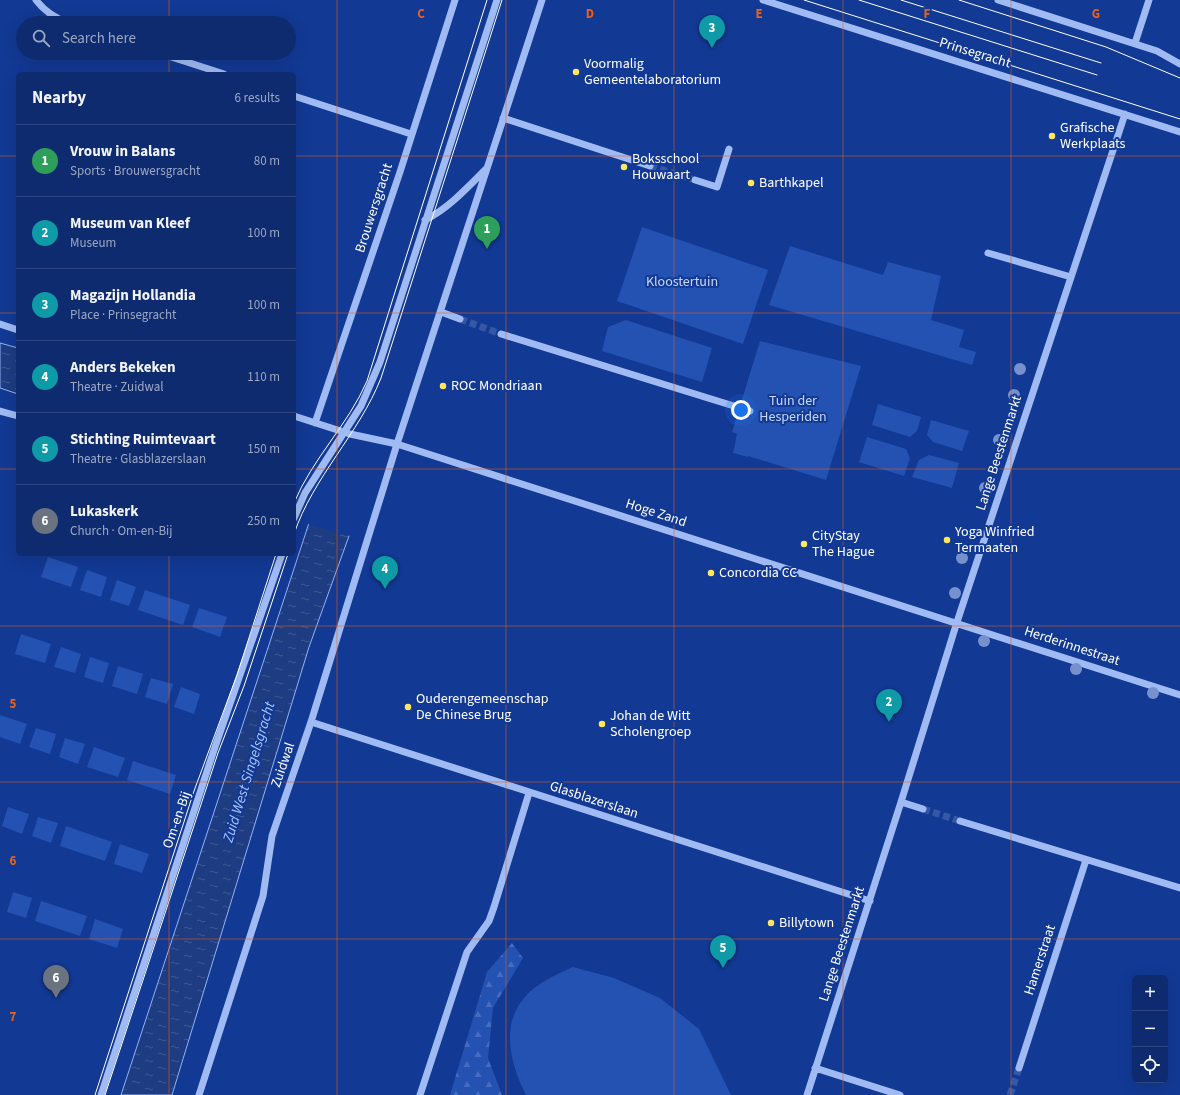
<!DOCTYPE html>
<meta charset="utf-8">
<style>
:root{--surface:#0e2b6f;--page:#173374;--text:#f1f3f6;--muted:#9ba7c3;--line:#2e4782;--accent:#8c9099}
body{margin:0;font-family:"Source Sans 3",sans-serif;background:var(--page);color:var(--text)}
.controls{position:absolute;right:12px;bottom:12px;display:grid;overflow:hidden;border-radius:6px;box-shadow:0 4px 16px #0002}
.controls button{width:36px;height:36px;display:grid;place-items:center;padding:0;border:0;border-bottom:1px solid var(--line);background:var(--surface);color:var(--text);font:20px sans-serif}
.you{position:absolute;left:741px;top:410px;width:14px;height:14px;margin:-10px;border:3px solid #fff;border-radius:50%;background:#1a73e8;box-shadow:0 0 0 6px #1a73e833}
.badge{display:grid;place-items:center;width:26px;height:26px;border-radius:50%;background:var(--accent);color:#fff;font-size:13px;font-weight:700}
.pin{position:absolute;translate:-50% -33px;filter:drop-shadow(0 1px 2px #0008)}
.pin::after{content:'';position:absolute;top:21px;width:14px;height:12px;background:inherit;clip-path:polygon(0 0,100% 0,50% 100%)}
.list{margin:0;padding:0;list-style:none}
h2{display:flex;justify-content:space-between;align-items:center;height:52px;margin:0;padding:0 16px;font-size:17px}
h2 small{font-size:13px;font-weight:400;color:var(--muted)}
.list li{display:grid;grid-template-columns:26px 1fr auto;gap:12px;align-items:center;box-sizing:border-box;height:72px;padding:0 16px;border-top:1px solid var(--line)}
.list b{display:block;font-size:15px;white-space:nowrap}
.list p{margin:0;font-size:13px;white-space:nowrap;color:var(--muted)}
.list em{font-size:13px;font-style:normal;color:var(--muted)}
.icon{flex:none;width:22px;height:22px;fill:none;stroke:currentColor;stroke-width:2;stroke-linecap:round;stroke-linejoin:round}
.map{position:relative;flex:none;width:1180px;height:1095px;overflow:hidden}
.search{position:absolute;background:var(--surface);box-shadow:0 4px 16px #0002;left:16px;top:16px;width:280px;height:44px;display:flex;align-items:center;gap:10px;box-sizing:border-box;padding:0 14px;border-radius:22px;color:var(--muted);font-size:15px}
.panel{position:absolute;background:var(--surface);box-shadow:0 4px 16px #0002;left:16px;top:72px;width:280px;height:484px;border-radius:6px}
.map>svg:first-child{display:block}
.green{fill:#2452b3}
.forest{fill:url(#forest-firs)}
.water{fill:url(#water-ripples);stroke:#92b3f6}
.pier{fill:#123994}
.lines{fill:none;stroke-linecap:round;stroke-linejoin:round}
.minor-tunnel{stroke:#3657a4;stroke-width:7;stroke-dasharray:7 3.5;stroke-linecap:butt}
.minor{stroke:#a0bbf3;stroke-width:7}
.tram{stroke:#fff;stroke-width:1}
.tree{fill:#7691ce}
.grid{fill:none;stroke:#e96118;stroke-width:1;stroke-opacity:0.55}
.poi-dot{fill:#ffe762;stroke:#123994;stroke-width:1.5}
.labels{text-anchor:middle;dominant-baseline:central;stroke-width:4;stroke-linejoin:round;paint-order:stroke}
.street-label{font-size:14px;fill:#fff;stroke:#123994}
.poi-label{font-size:14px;fill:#fff;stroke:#123994;text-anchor:start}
.park-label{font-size:14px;fill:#c8d9fd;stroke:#123994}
.water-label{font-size:15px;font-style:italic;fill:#adc5fa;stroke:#123994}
.grid-label{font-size:13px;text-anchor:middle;font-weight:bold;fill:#e96118;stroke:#123994;stroke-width:4;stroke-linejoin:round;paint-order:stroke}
</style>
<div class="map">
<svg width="1180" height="1095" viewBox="0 0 1180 1095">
<defs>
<pattern id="forest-firs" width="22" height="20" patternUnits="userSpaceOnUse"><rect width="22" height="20" fill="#2452b3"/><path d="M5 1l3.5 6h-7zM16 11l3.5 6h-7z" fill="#456cbe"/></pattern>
<pattern id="water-ripples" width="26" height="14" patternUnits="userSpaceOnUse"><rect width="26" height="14" fill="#1e3c81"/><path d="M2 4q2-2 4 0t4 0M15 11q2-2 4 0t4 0" fill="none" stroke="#405994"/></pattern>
</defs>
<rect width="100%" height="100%" fill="#123994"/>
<!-- green -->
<path class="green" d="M 642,227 L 768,270 L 743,344 L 617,301 Z
M 790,246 L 883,275 L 888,262 L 941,276 L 931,320 L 964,330 L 959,347 L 976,352 L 972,365 L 769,305 Z
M 626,320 L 712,348 L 702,382 L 602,351 L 608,327 Z
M 760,341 L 861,366 L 826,480 L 748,456 L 748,457 L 733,453 L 737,434 L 732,432 Z
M 878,404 L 921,417 L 917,431 L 910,437 L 872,425 Z
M 931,420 L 969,431 L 962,451 L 933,442 L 927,435 Z
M 867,437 L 906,449 L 910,458 L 904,476 L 859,462 Z
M 929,455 L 959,463 L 952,488 L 912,477 L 919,460 Z
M 48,557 L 78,567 L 71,587 L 41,577 Z
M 87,570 L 107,577 L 101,597 L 80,590 Z
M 117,580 L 136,587 L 129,606 L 110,600 Z
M 145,590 L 190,605 L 183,625 L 138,610 Z
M 199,608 L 227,617 L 220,637 L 192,627 Z
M 21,634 L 51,644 L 45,663 L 15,654 Z
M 61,647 L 81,654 L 75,673 L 54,667 Z
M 90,657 L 109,663 L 103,683 L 84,677 Z
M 118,666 L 143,674 L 137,694 L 112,686 Z
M 151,678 L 173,684 L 167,704 L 145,697 Z
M 181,687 L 200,694 L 194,714 L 174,707 Z
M 0,715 L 27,724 L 20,744 L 0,737 Z
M 36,728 L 56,734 L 50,754 L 29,747 Z
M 65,738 L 85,744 L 78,764 L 59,757 Z
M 94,747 L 125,758 L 118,777 L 87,767 Z
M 133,761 L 176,775 L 170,794 L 127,780 Z
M 8,807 L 29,814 L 22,834 L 2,826 Z
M 38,817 L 58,823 L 51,843 L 32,836 Z
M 66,826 L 112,842 L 105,861 L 60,846 Z
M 120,844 L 149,854 L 142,873 L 114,864 Z
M 13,892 L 32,898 L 26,918 L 7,912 Z
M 41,901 L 87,916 L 80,936 L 35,921 Z
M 95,919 L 123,929 L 117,948 L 89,939 Z
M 573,967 L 614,978 L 660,998 L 699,1029 L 731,1095 L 526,1095 C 511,1066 500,1026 524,998 C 536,983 556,975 573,967 Z"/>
<!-- forest -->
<path class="forest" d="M 512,943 L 523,958 L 493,1008 L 488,1058 L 502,1095 L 450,1095 L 487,972 Z"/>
<!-- water -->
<path class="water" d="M 0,343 L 18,348 L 18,394 L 0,388 Z
M 309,523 L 348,534 L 349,536 L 309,647 L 172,1095 L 121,1095 Z"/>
<!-- pier -->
<path class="pier" d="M 294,437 L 320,449 L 332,461 L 342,474 L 352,505 L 349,536 L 308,524 L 310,509 L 308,499 L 302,488 L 294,481 Z"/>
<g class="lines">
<!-- minor-tunnel -->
<path class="minor-tunnel" d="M 650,166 L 695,180
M 460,319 L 501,334
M 923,809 L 960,821
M 1010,1095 L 1019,1068"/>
<!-- minor -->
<path class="minor" d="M 36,0 C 44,11 55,18 68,23
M 763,0 L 1180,132
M 998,0 L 1157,51 L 1180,64
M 1135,43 L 1149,0
M 159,53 L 224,74
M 294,96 L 411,134
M 503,118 L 650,166
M 695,180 L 717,187 L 729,149
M 425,220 C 449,208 468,187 486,169
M 988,253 L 1071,277
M 441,312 L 460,319
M 0,324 L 18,330
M 501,334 L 750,411
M 0,411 L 18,416
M 294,416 L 350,434 L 397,444 L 1180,695
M 315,423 L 400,172 L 455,0
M 294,518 L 305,493 L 361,406 L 380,362 L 497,0
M 311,722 L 870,901
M 901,802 L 923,809
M 960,821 L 1180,888
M 815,1068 L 900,1095
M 1019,1068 L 1086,860
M 101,1095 L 214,750 L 282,554
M 199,1095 L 263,896 L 272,836 L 311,722 L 397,444 L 542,0
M 420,1095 L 467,952 L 489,921 L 494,907 L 529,793
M 807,1095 L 901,802 L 957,622 L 1125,114"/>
<!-- tram -->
<path class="tram" d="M 804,0 L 1180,119
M 859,0 L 1097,75
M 901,0 L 1101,63
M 959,0 L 1106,47 L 1180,78
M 294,503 C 312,459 348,425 367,381 L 487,0
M 294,534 C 313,477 359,434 381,378 L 502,0
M 95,1095 L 194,791 L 237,675 L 276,554
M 105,1095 L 218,753 L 244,686 L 288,554"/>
</g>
<!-- trees -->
<g class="tree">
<circle cx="1020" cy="369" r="6"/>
<circle cx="1014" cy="395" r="6"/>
<circle cx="999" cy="440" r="6"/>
<circle cx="985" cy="488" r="6"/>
<circle cx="962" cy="558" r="6"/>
<circle cx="955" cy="593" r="6"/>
<circle cx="984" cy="641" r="6"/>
<circle cx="1076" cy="669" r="6"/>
<circle cx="1153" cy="693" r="6"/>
</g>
<!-- grid -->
<path class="grid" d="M 169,0 L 169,23M 337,0 L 337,1095M 506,0 L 506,1095M 674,0 L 674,1095M 843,0 L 843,1095M 1011,0 L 1011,1095M 169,53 L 169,74M 0,156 L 18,156M 294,156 L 1180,156M 0,313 L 18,313M 294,313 L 1180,313M 0,469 L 18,469M 294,469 L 1180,469M 169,554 L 169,1095M 0,626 L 1180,626M 0,782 L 1180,782M 0,939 L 1180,939"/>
<!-- markers -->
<g class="poi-dot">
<circle cx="576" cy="72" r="4"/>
<circle cx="1052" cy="136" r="4"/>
<circle cx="624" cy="167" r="4"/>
<circle cx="751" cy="183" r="4"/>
<circle cx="443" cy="386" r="4"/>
<circle cx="947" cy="540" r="4"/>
<circle cx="804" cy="544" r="4"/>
<circle cx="711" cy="573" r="4"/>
<circle cx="408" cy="707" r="4"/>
<circle cx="602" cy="724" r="4"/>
<circle cx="771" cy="923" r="4"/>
</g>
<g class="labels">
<!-- street labels -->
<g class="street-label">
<text transform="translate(975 53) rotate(17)">Prinsegracht</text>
<text transform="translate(374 208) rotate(-72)">Brouwersgracht</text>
<text transform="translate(999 453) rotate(-72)">Lange Beestenmarkt</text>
<text transform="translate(656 513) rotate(18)">Hoge Zand</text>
<text transform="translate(1072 646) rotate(18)">Herderinnestraat</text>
<text transform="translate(283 765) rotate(-71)">Zuidwal</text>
<text transform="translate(594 800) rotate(18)">Glasblazerslaan</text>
<text transform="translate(177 820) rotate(-71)">Om-en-Bij</text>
<text transform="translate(842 944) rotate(-72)">Lange Beestenmarkt</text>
<text transform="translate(1040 960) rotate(-72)">Hamerstraat</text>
</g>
<!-- poi labels -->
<g class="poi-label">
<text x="584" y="64">Voormalig<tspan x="584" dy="16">Gemeentelaboratorium</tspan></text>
<text x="1060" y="128">Grafische<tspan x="1060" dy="16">Werkplaats</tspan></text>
<text x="632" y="159">Boksschool<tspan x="632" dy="16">Houwaart</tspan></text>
<text x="759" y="183">Barthkapel</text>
<text x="451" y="386">ROC Mondriaan</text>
<text x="955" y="532">Yoga Winfried<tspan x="955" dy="16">Termaaten</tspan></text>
<text x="812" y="536">CityStay<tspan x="812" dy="16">The Hague</tspan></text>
<text x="719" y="573">Concordia CC</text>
<text x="416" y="699">Ouderengemeenschap<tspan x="416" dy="16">De Chinese Brug</tspan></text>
<text x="610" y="716">Johan de Witt<tspan x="610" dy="16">Scholengroep</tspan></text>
<text x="779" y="923">Billytown</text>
</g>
<!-- park labels -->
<g class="park-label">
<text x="682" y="282">Kloostertuin</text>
<text x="793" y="401">Tuin der<tspan x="793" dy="16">Hesperiden</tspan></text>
</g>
<!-- water labels -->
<g class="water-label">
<text transform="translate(249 772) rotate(-73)">Zuid West Singelsgracht</text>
</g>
</g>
<g class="grid-label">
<text x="421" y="18">C</text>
<text x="590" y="18">D</text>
<text x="759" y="18">E</text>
<text x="927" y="18">F</text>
<text x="1096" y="18">G</text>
<text x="13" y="708">5</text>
<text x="13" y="865">6</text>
<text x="13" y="1021">7</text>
</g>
</svg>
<div class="controls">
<button>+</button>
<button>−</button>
<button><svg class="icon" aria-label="locate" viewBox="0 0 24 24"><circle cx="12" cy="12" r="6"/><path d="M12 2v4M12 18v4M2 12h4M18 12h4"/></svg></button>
</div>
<div class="you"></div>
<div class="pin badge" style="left:487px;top:249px;background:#2e9e5b">1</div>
<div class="pin badge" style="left:889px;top:722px;background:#0f9aa8">2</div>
<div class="pin badge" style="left:712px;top:48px;background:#0f9aa8">3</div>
<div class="pin badge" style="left:385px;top:589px;background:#0f9aa8">4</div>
<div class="pin badge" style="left:723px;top:968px;background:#0f9aa8">5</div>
<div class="pin badge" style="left:56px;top:998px;background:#6b7280">6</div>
<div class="search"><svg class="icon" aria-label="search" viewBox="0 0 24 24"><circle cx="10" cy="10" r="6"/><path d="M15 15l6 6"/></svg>Search here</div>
<section class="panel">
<h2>Nearby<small>6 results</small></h2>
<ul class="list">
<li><span class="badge" style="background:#2e9e5b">1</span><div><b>Vrouw in Balans</b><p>Sports · Brouwersgracht</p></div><em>80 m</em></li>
<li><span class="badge" style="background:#0f9aa8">2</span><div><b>Museum van Kleef</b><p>Museum</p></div><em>100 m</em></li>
<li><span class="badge" style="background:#0f9aa8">3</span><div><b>Magazijn Hollandia</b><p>Place · Prinsegracht</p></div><em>100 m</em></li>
<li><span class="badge" style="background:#0f9aa8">4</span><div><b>Anders Bekeken</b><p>Theatre · Zuidwal</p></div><em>110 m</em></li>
<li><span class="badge" style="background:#0f9aa8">5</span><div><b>Stichting Ruimtevaart</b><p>Theatre · Glasblazerslaan</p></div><em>150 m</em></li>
<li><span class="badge" style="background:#6b7280">6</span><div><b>Lukaskerk</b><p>Church · Om-en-Bij</p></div><em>250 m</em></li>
</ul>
</section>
</div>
